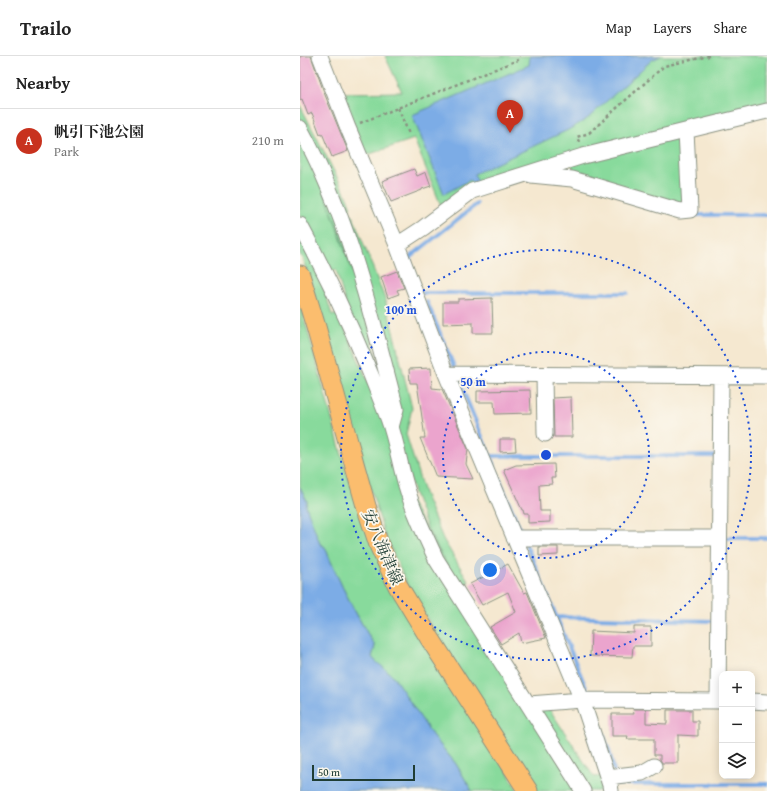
<!DOCTYPE html>
<meta charset="utf-8">
<style>
:root{--surface:#fff;--page:#f2f2f2;--text:#222;--muted:#767676;--line:#e0e0e0;--accent:#c8321e}
body{margin:0;font-family:"Gentium Book Plus","Noto Serif JP",serif;background:var(--page);color:var(--text)}
.controls{position:absolute;right:12px;bottom:12px;display:grid;overflow:hidden;border-radius:8px;box-shadow:0 2px 10px #0003}
.controls button{width:36px;height:36px;display:grid;place-items:center;padding:0;border:0;border-bottom:1px solid var(--line);background:var(--surface);color:var(--text);font:20px sans-serif}
.scale{position:absolute;left:12px;bottom:10px;width:103px;box-sizing:border-box;padding-left:4px;border:2px solid #1f3d34;border-top:0;font-size:11px;line-height:14px;white-space:nowrap;color:#1f3d34;-webkit-text-stroke:3px #fbf7ec;paint-order:stroke}
.you{position:absolute;left:190px;top:514px;width:14px;height:14px;margin:-10px;border:3px solid #fff;border-radius:50%;background:#1a73e8;box-shadow:0 0 0 6px #1a73e833}
.badge{display:grid;place-items:center;width:26px;height:26px;border-radius:50%;background:var(--accent);color:#fff;font-size:13px;font-weight:700}
.pin{position:absolute;translate:-50% -33px;filter:drop-shadow(0 1px 2px #0008)}
.pin::after{content:'';position:absolute;top:21px;width:14px;height:12px;background:inherit;clip-path:polygon(0 0,100% 0,50% 100%)}
.list{margin:0;padding:0;list-style:none}
h2{display:flex;justify-content:space-between;align-items:center;height:52px;margin:0;padding:0 16px;font-size:17px}
h2 small{font-size:13px;font-weight:400;color:var(--muted)}
.list li{display:grid;grid-template-columns:26px 1fr auto;gap:12px;align-items:center;box-sizing:border-box;height:64px;padding:0 16px;border-top:1px solid var(--line)}
.list b{display:block;font-size:15px;white-space:nowrap}
.list p{margin:0;font-size:13px;white-space:nowrap;color:var(--muted)}
.list em{font-size:13px;font-style:normal;color:var(--muted)}
.icon{flex:none;width:22px;height:22px;fill:none;stroke:currentColor;stroke-width:2;stroke-linecap:round;stroke-linejoin:round}
.map{position:relative;flex:none;width:467px;height:735px;overflow:hidden}
header{display:flex;align-items:center;gap:24px;box-sizing:border-box;height:56px;padding:0 20px;background:var(--surface);border-bottom:1px solid var(--line)}
header strong{font-size:19px}
nav{display:flex;gap:22px;margin-inline-start:auto;font-size:14px}
main{display:flex}
aside{flex:1;background:var(--surface)}
.map>svg:first-child{display:block}
.green{fill:#88da9c;stroke:#548c68}
.water{fill:#7bace6;stroke:#4d748d}
.lines{fill:none;stroke-linecap:round;stroke-linejoin:round}
.stream{stroke:#7bace6;stroke-width:4}
.building{fill:#eba4cd}
.minor-casing{stroke:#8a9282;stroke-width:17}
.major-casing{stroke:#8a9282;stroke-width:21}
.path{stroke:#8a9282;stroke-width:2.5;stroke-dasharray:3 3;stroke-linecap:butt}
.minor{stroke:#fff;stroke-width:15}
.major{stroke:#fbbd6e;stroke-width:19}
.ring{fill:none;stroke:#1d4ed8;stroke-width:2;stroke-dasharray:2 4}
.labels{text-anchor:middle;dominant-baseline:central;stroke-width:3.5;stroke-linejoin:round;paint-order:stroke}
.street-label{font-size:16px;fill:#1f3d34;stroke:#fbf7ec}
.centre{fill:#1d4ed8;stroke:#fbf7ec;stroke-width:2}
.ring-label{font-size:12px;text-anchor:middle;font-weight:bold;fill:#1d4ed8;stroke:#fbf7ec;stroke-width:3.5;stroke-linejoin:round;paint-order:stroke}
</style>
<header>
<strong>Trailo</strong>
<nav><a>Map</a><a>Layers</a><a>Share</a></nav>
</header>
<main>
<aside>
<h2>Nearby<small></small></h2>
<ul class="list">
<li><span class="badge">A</span><div><b>帆引下池公園</b><p>Park</p></div><em>210 m</em></li>
</ul>
</aside>
<div class="map">
<svg width="467" height="735" viewBox="0 0 467 735">
<rect width="100%" height="100%" fill="#fbf7ec"/>
<filter id="ink" filterUnits="userSpaceOnUse"><feTurbulence type="fractalNoise" baseFrequency=".025" numOctaves="2"/><feDisplacementMap in="SourceGraphic" scale="8" xChannelSelector="R" yChannelSelector="G"/><feConvolveMatrix kernelMatrix="1 2 1 2 8 2 1 2 1" color-interpolation-filters="sRGB"/></filter>
<filter id="wash" filterUnits="userSpaceOnUse"><feTurbulence type="fractalNoise" baseFrequency=".012" numOctaves="4" result="noise"/><feDisplacementMap in="SourceGraphic" scale="16" xChannelSelector="R" yChannelSelector="G"/><feGaussianBlur stdDeviation="0.9" result="paint"/><feColorMatrix in="noise" values="0 0 0 0 0 0 0 0 0 0 0 0 0 0 0 0 0 1.4 0 .05"/><feComposite in="paint" operator="in"/></filter>
<g filter="url(#wash)">
<rect width="100%" height="100%" fill="#f5e8d0"/>
<!-- green -->
<path class="green" d="M 85,0 L 467,0 L 467,51 L 274,99 L 142,152 L 114,83 L 67,99 L 40,37 L 102,36 Z
M 0,49 L 47,141 L 51,152 L 45,154 L 47,160 L 52,158 L 85,243 L 112,352 L 106,378 L 124,437 L 143,483 L 169,526 L 159,531 L 128,474 L 114,437 L 96,375 L 101,356 L 0,65 Z
M 378,81 L 384,85 L 385,147 L 380,150 L 275,120 L 272,108 Z
M 0,83 L 25,138 L 56,220 L 90,356 L 50,263 L 36,214 L 29,216 L 0,158 Z
M 0,180 L 19,216 L 32,259 L 39,259 L 83,360 L 104,435 L 278,735 L 237,735 L 138,581 L 106,526 L 84,477 L 40,331 L 10,223 L 0,197 Z
M 0,247 L 49,425 L 218,735 L 172,735 L 156,708 L 132,679 L 85,613 L 77,608 L 72,601 L 75,590 C 55,557 39,527 25,491 L 20,488 L 5,450 L 7,445 L 0,431 Z
M 248,651 L 294,721 L 302,720 L 305,735 L 288,735 L 238,655 Z"/>
<!-- water -->
<path class="water" d="M 230,0 L 361,0 L 352,4 L 287,63 L 268,74 L 174,118 L 178,126 L 173,128 L 170,124 L 144,138 L 112,59 L 229,9 Z
M 0,431 L 7,445 L 6,450 L 20,488 L 25,491 C 39,527 55,557 75,590 L 72,601 C 76,607 80,608 85,613 C 89,616 89,618 93,620 L 132,679 L 156,708 L 172,735 L 0,735 Z"/>
<g class="lines">
<!-- stream -->
<path class="stream" d="M 395,159 L 467,159
M 110,205 L 109,202 L 177,148
M 123,237 L 327,237
M 127,246 L 154,311
M 160,327 L 221,476
M 190,400 L 416,400
M 424,482 L 467,482
M 225,486 L 289,639
M 256,561 L 413,565
M 293,650 L 309,695 L 314,715
M 317,728 L 467,728"/>
</g>
<g id="blocks">
<!-- building -->
<path class="building" d="M 0,0 L 11,0 L 25,39 L 48,95 L 32,101 L 22,77 L 20,78 L 12,57 L 8,59 L 2,43 L 0,44 Z
M 114,113 L 117,120 L 126,116 L 131,130 L 122,133 L 122,134 L 91,146 L 82,125 Z
M 97,215 L 104,232 L 97,234 L 99,238 L 88,242 L 81,221 Z
M 192,242 L 193,277 L 173,277 L 173,267 L 143,268 L 143,246 L 158,246 L 158,243 Z
M 131,312 L 132,332 L 142,333 L 168,393 L 166,408 L 173,423 L 136,421 L 120,382 L 125,382 L 117,327 L 110,327 L 109,313 Z
M 230,334 L 231,357 L 195,358 L 194,346 L 177,346 L 177,335 Z
M 271,341 L 272,381 L 254,381 L 253,342 Z
M 200,383 L 215,383 L 216,395 L 200,396 Z
M 254,408 L 255,422 L 251,422 L 252,428 L 239,429 L 240,455 L 250,455 L 250,466 L 228,467 L 228,458 L 224,458 L 223,454 L 222,454 L 204,414 L 216,409 Z
M 239,491 L 258,491 L 258,499 L 239,500 Z
M 208,508 L 224,537 L 227,536 L 246,582 L 221,587 L 219,577 L 201,588 L 190,571 L 216,556 L 208,536 L 182,549 L 170,528 Z
M 334,571 L 351,571 L 351,590 L 333,590 L 332,601 L 290,600 L 291,575 L 334,577 Z
M 333,653 L 346,653 L 346,667 L 367,668 L 367,654 L 392,654 L 392,665 L 398,665 L 398,680 L 378,679 L 378,707 L 362,707 L 360,703 L 360,699 L 354,699 L 354,683 L 327,683 L 328,680 L 312,680 L 312,658 L 334,658 Z"/>
</g>
</g>
<g filter="url(#ink)">
<use href="#blocks" fill-opacity="0" stroke="#8a9282" stroke-width="1"/>
<g class="lines">
<defs>
<path id="minor" d="M 20,0 L 48,72 L 97,189 L 146,318 L 282,644 L 310,729 L 311,735
M 0,72 C 48,159 71,257 96,353 L 91,371
M 231,119 L 272,123 L 380,155 L 390,154 L 386,75
M 0,169 C 34,232 63,296 88,362 C 97,386 100,412 108,436 C 115,459 126,481 136,503 L 283,735
M 97,189 L 123,172 L 172,135 L 283,100 L 467,55
M 146,318 L 467,320
M 244,319 L 245,378
M 214,482 L 419,482
M 418,645 L 421,320
M 452,645 L 467,646
M 229,648 L 282,644 L 422,645
M 307,721 L 342,717 L 354,710"/>
<path id="major" d="M 0,219 L 16,271 L 66,450 L 79,489 L 98,530 L 129,581 L 228,735"/>
</defs>
<!-- minor casing -->
<use href="#minor" class="minor-casing"/>
<!-- major casing -->
<use href="#major" class="major-casing"/>
<!-- path -->
<path class="path" d="M 98,52 L 109,78
M 60,67 L 218,4 L 220,0
M 279,86 L 277,81 L 289,77 L 364,10 L 409,0"/>
<!-- minor -->
<use href="#minor" class="minor"/>
<!-- major -->
<use href="#major" class="major"/>
</g>
</g>
<!-- distance rings -->
<g class="ring">
<circle cx="246" cy="399" r="103"/>
<circle cx="246" cy="399" r="205"/>
</g>
<g class="labels">
<!-- street labels -->
<g class="street-label">
<text transform="translate(83 491) rotate(67)">安八海津線</text>
</g>
</g>
<circle cx="246" cy="399" r="6" class="centre"/>
<g class="ring-label">
<text x="101" y="258">100 m</text>
<text x="173" y="330">50 m</text>
</g>
</svg>
<div class="controls">
<button>+</button>
<button>−</button>
<button><svg class="icon" aria-label="layers" viewBox="0 0 24 24"><path d="M12 4l9 5-9 5-9-5zM3 14l9 5 9-5"/></svg></button>
</div>
<div class="scale">50 m</div>
<div class="you"></div>
<div class="pin badge" style="left:210px;top:77px">A</div>
</div>
</main>
